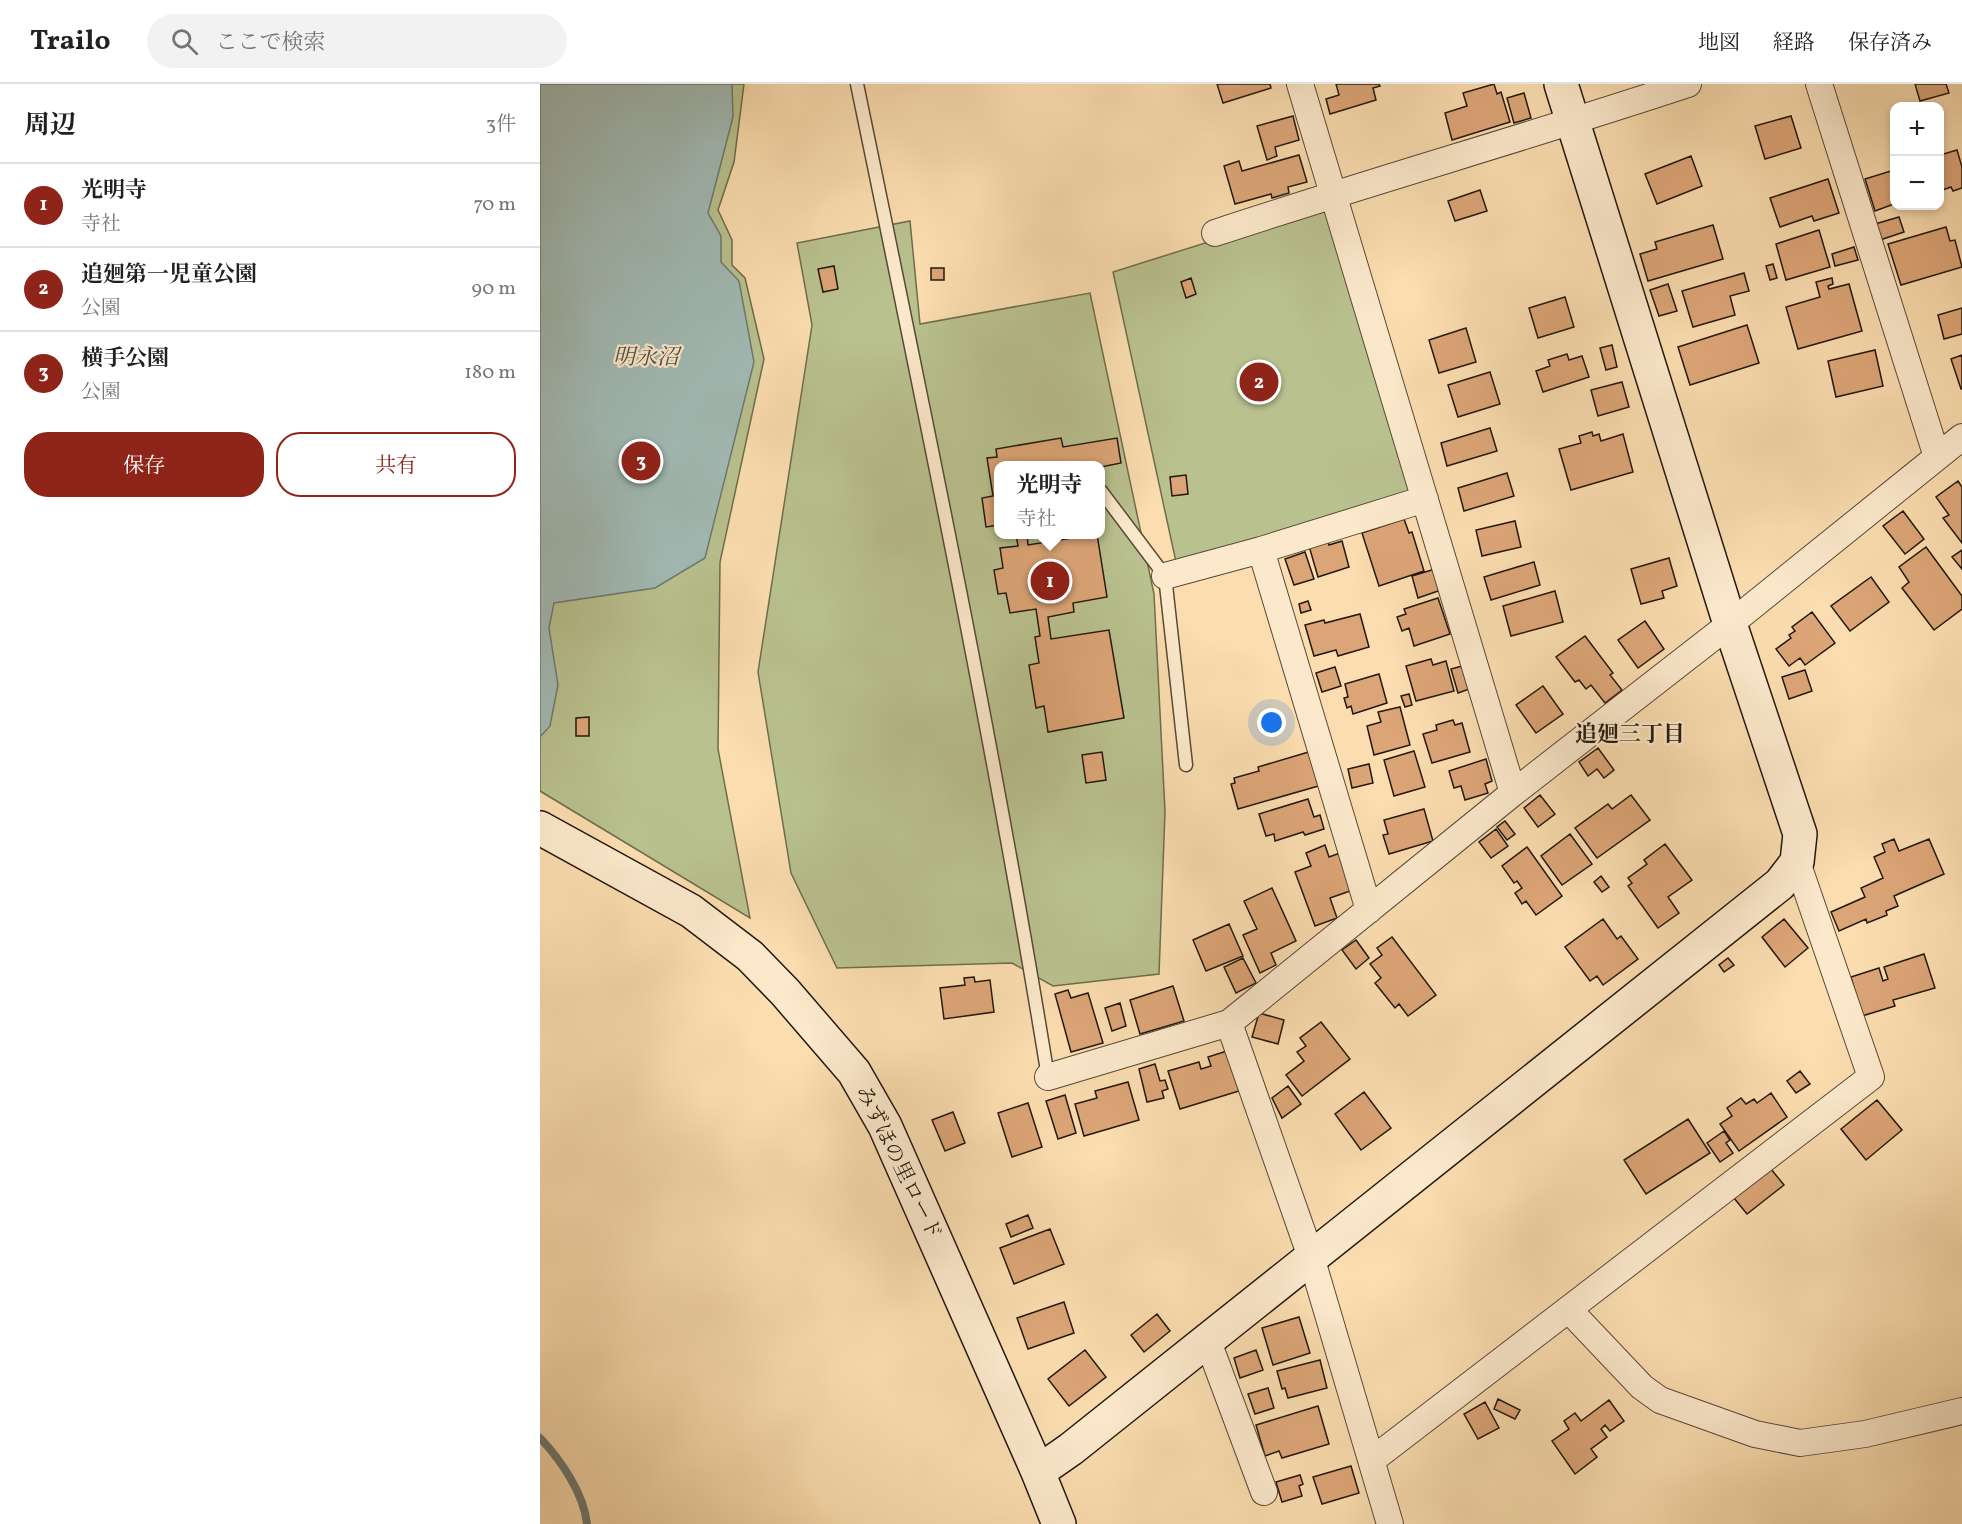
<!DOCTYPE html>
<html lang="ja">
<meta charset="utf-8">
<style>
:root{--surface:#fff;--page:#f2f2f2;--text:#202124;--muted:#757577;--line:#e0e0e0;--accent:#8f2418}
body{margin:0;font-family:Vollkorn,"Noto Serif JP",serif;background:var(--page);color:var(--text)}
.controls{position:absolute;right:18px;top:18px;display:grid;overflow:hidden;border-radius:12px;box-shadow:0 3px 9px #0003}
.controls button{width:54px;height:54px;display:grid;place-items:center;padding:0;border:0;border-bottom:2px solid var(--line);background:var(--surface);color:var(--text);font:30px sans-serif}
.you{position:absolute;left:732px;top:639px;width:21px;height:21px;margin:-15px;border:4px solid #fff;border-radius:50%;background:#1a73e8;box-shadow:0 0 0 9px #1a73e833}
.badge{display:grid;place-items:center;width:39px;height:39px;border-radius:50%;background:var(--accent);color:#fff;font-size:20px;font-weight:700}
.pin{position:absolute;translate:-50% -50%;border:3px solid #fff;box-shadow:0 2px 6px #0006}
.popup{position:absolute;left:454px;top:377px;width:111px;height:78px;box-sizing:border-box;display:grid;place-content:center;border-radius:12px;background:var(--surface);filter:drop-shadow(0 2px 4px #0005);font-size:20px;white-space:nowrap;color:var(--muted)}
.popup b{font-size:22px;color:var(--text)}
.popup::after{content:'';position:absolute;left:50%;top:100%;margin-left:-12px;border:12px solid transparent;border-top-color:var(--surface)}
.list{margin:0;padding:0;list-style:none}
h2{display:flex;justify-content:space-between;align-items:center;height:78px;margin:0;padding:0 24px;font-size:26px}
h2 small{font-size:20px;font-weight:400;color:var(--muted)}
.list li{display:grid;grid-template-columns:39px 1fr auto;gap:18px;align-items:center;box-sizing:border-box;height:84px;padding:0 24px;border-top:2px solid var(--line)}
.list b{display:block;font-size:22px;white-space:nowrap}
.list p{margin:0;font-size:20px;white-space:nowrap;color:var(--muted)}
.list em{font-size:20px;font-style:normal;color:var(--muted)}
.actions{display:flex;gap:12px;padding:18px 24px}
.actions a{flex:1;padding:14px 0;border:2px solid var(--accent);border-radius:24px;text-align:center;font-size:21px;color:var(--accent)}
.actions .main{background:var(--accent);color:#fff}
.icon{flex:none;width:33px;height:33px;fill:none;stroke:currentColor;stroke-width:2;stroke-linecap:round;stroke-linejoin:round}
.map{position:relative;flex:none;width:1422px;height:1440px;overflow:hidden}
header{display:flex;align-items:center;gap:36px;box-sizing:border-box;height:84px;padding:0 30px;background:var(--surface);border-bottom:2px solid var(--line)}
header strong{font-size:28px}
nav{display:flex;gap:33px;margin-inline-start:auto;font-size:21px}
.search{width:420px;height:54px;background:var(--page);display:flex;align-items:center;gap:15px;box-sizing:border-box;padding:0 21px;border-radius:33px;color:var(--muted);font-size:22px}
main{display:flex}
aside{flex:1;background:var(--surface)}
.map>svg:first-child{display:block}
.green{fill:#b9c28f;stroke:#6e6d4e;stroke-width:1.5;fill-rule:evenodd}
.water{fill:#a1bab4;stroke:#6e7971;stroke-width:1.5}
.lines{fill:none;stroke-linecap:round;stroke-linejoin:round}
.stream{stroke:#6e7971;stroke-width:8}
.building{fill:#dca577;stroke:#22180d;stroke-width:1.5}
.lane-casing{stroke:#584936;stroke-width:15}
.street-casing{stroke:#584936;stroke-width:28}
.secondary-casing{stroke:#22180d;stroke-width:36}
.lane{stroke:#fce9cc;stroke-width:12}
.street{stroke:#fce9cc;stroke-width:26}
.secondary{stroke:#fce9cc;stroke-width:33}
.labels{text-anchor:middle;dominant-baseline:central;stroke-width:4.5;stroke-linejoin:round;paint-order:stroke}
.street-label{font-size:21px;fill:#22180d;stroke:#fce9cc}
.water-label{font-size:22px;font-style:italic;fill:#4e5147;stroke:#fce9cc}
.neighbourhood-label{font-size:22px;font-weight:bold;fill:#22180d;stroke:#fce9cc}
</style>
<header>
<strong>Trailo</strong>
<div class="search"><svg class="icon" aria-label="search" viewBox="0 0 24 24"><circle cx="10" cy="10" r="6"/><path d="M15 15l6 6"/></svg>ここで検索</div>
<nav><a>地図</a><a>経路</a><a>保存済み</a></nav>
</header>
<main>
<aside>
<h2>周辺<small>3件</small></h2>
<ul class="list">
<li><span class="badge">1</span><div><b>光明寺</b><p>寺社</p></div><em>70 m</em></li>
<li><span class="badge">2</span><div><b>追廻第一児童公園</b><p>公園</p></div><em>90 m</em></li>
<li><span class="badge">3</span><div><b>横手公園</b><p>公園</p></div><em>180 m</em></li>
</ul>
<div class="actions"><a class="main">保存</a><a>共有</a></div>
</aside>
<div class="map">
<svg width="1422" height="1440" viewBox="0 0 1422 1440">
<rect width="100%" height="100%" fill="#fbddb0"/>
<filter id="stains"><feTurbulence type="fractalNoise" baseFrequency=".00333" numOctaves="4"/><feColorMatrix values="0 0 0 0 .2 0 0 0 0 .09 0 0 0 0 .02 0 0 0 .5 -.17"/></filter>
<radialGradient id="worn" r=".72"><stop offset=".6" stop-color="#630" stop-opacity="0"/><stop offset="1" stop-color="#630" stop-opacity=".3"/></radialGradient>
<!-- green -->
<path class="green" d="M 0,0 L 204,0 L 194,78 L 178,126 L 192,156 L 192,181 L 205,194 L 224,275 L 180,478 L 178,665 L 210,834 L 0,707 Z
M 789,120 L 873,408 L 636,478 L 573,188 Z
M 370,137 L 380,240 L 550,209 L 614,510 L 625,727 L 619,890 L 513,902 L 472,879 L 297,884 L 251,789 L 218,588 L 272,241 L 257,159 ZM 459,382 L 561,382 L 561,450 L 459,450 Z"/>
<!-- water -->
<path class="water" d="M 0,0 L 192,0 L 193,33 L 168,129 L 181,152 L 181,178 L 199,197 L 214,278 L 165,474 L 115,504 L 14,519 L 9,544 L 18,601 L 10,642 L 0,653 Z"/>
<g class="lines">
<!-- stream -->
<path class="stream" d="M 0,1354 C 21,1376 44,1410 47,1440"/>
</g>
<!-- building -->
<path class="building" d="M 677,0 L 730,0 L 731,4 L 683,19 Z
M 796,0 L 839,0 L 840,2 L 833,4 L 836,16 L 790,30 L 786,15 L 799,11 Z
M 954,0 L 957,10 L 961,8 L 970,38 L 912,56 L 905,29 L 927,22 L 923,9 Z
M 1375,0 L 1406,0 L 1409,9 L 1380,17 Z
M 984,9 L 991,34 L 974,39 L 967,14 Z
M 753,32 L 759,56 L 735,63 L 737,72 L 727,76 L 717,42 Z
M 1251,32 L 1261,64 L 1225,75 L 1215,42 Z
M 1417,66 L 1422,83 L 1422,104 L 1413,107 L 1411,103 L 1400,107 L 1400,71 Z
M 759,71 L 767,98 L 748,103 L 749,109 L 732,114 L 731,110 L 695,120 L 684,82 L 699,77 L 702,87 Z
M 1151,72 L 1162,102 L 1117,120 L 1105,90 Z
M 1354,86 L 1354,120 L 1335,127 L 1325,95 Z
M 1288,95 L 1299,129 L 1274,137 L 1272,132 L 1240,143 L 1230,114 Z
M 940,106 L 947,127 L 915,137 L 908,117 Z
M 1359,133 L 1364,148 L 1340,156 L 1335,140 Z
M 1173,141 L 1183,175 L 1108,197 L 1100,170 L 1117,165 L 1115,158 Z
M 1406,143 L 1410,157 L 1415,156 L 1422,183 L 1361,201 L 1348,160 Z
M 1279,146 L 1290,183 L 1246,196 L 1236,160 Z
M 1314,163 L 1318,176 L 1295,182 L 1292,170 Z
M 1233,180 L 1237,194 L 1230,196 L 1226,182 Z
M 294,182 L 298,205 L 283,208 L 278,185 Z
M 391,184 L 404,184 L 404,196 L 391,196 Z
M 1204,189 L 1209,207 L 1190,212 L 1195,231 L 1153,243 L 1142,207 Z
M 651,194 L 656,210 L 646,214 L 641,198 Z
M 1292,194 L 1293,200 L 1288,202 L 1289,205 L 1309,200 L 1322,247 L 1258,265 L 1246,223 L 1280,213 L 1276,198 Z
M 1128,200 L 1137,227 L 1119,232 L 1110,206 Z
M 1025,213 L 1034,243 L 998,254 L 989,224 Z
M 1422,224 L 1422,250 L 1404,255 L 1398,231 Z
M 1207,241 L 1219,279 L 1150,301 L 1138,263 Z
M 926,244 L 936,278 L 899,289 L 889,256 Z
M 1072,261 L 1077,283 L 1066,286 L 1060,264 Z
M 1335,266 L 1343,302 L 1296,313 L 1288,277 Z
M 1027,270 L 1029,276 L 1042,272 L 1049,293 L 1003,308 L 996,287 L 1010,282 L 1008,276 Z
M 1422,271 L 1422,305 L 1421,305 L 1411,275 Z
M 950,288 L 960,320 L 918,333 L 908,301 Z
M 1082,298 L 1089,323 L 1058,332 L 1051,306 Z
M 950,344 L 957,367 L 907,382 L 901,359 Z
M 1052,348 L 1053,352 L 1059,350 L 1061,357 L 1083,350 L 1093,388 L 1031,406 L 1019,365 L 1041,359 L 1039,352 Z
M 521,354 L 523,363 L 577,354 L 581,379 L 561,383 L 459,382 L 459,441 L 446,443 L 442,414 L 453,412 L 447,374 L 457,373 L 456,365 Z
M 967,389 L 974,412 L 924,427 L 918,404 Z
M 646,391 L 648,410 L 632,412 L 630,393 Z
M 1418,397 L 1422,403 L 1422,459 L 1403,434 L 1409,431 L 1396,413 Z
M 1363,427 L 1384,455 L 1365,470 L 1343,442 Z
M 864,435 L 869,449 L 872,448 L 884,487 L 839,502 L 822,449 Z
M 975,437 L 981,463 L 942,472 L 936,446 Z
M 476,450 L 487,450 L 488,461 L 557,450 L 567,513 L 533,519 L 534,528 L 508,533 L 511,555 L 569,546 L 584,634 L 508,648 L 504,622 L 496,624 L 489,581 L 499,579 L 495,553 L 500,552 L 496,525 L 470,529 L 466,509 L 458,510 L 454,486 L 463,484 L 460,464 L 478,462 Z
M 787,454 L 789,461 L 802,457 L 809,483 L 778,493 L 769,462 Z
M 1386,463 L 1422,512 L 1422,525 L 1394,546 L 1362,504 L 1369,498 L 1359,483 Z
M 1422,466 L 1422,485 L 1412,473 Z
M 765,468 L 774,495 L 754,501 L 745,475 Z
M 1129,474 L 1137,502 L 1122,507 L 1124,514 L 1101,520 L 1091,485 Z
M 994,478 L 1000,501 L 951,516 L 944,493 Z
M 895,485 L 901,506 L 878,514 L 872,492 Z
M 1331,493 L 1349,518 L 1310,547 L 1291,522 Z
M 1015,507 L 1023,538 L 971,552 L 963,522 Z
M 898,514 L 910,550 L 874,562 L 869,544 L 862,547 L 857,533 L 866,530 L 864,525 Z
M 768,517 L 771,526 L 761,529 L 759,520 Z
M 1272,528 L 1295,559 L 1265,581 L 1260,574 L 1249,582 L 1236,565 L 1251,554 L 1249,551 L 1255,547 L 1252,543 Z
M 820,530 L 829,563 L 798,572 L 796,566 L 774,572 L 765,541 L 784,536 L 785,539 Z
M 1105,537 L 1124,565 L 1098,584 L 1078,556 Z
M 1045,552 L 1073,589 L 1070,591 L 1082,606 L 1065,619 L 1051,601 L 1046,605 L 1039,596 L 1035,598 L 1016,573 Z
M 891,575 L 893,581 L 906,577 L 914,607 L 876,617 L 866,582 Z
M 926,581 L 932,604 L 918,609 L 911,585 Z
M 795,583 L 801,602 L 782,608 L 776,589 Z
M 1265,586 L 1272,607 L 1249,615 L 1242,593 Z
M 839,590 L 847,619 L 813,630 L 811,622 L 807,624 L 804,614 L 808,613 L 805,600 Z
M 1003,602 L 1023,630 L 996,649 L 976,621 Z
M 869,610 L 872,621 L 865,623 L 861,612 Z
M 860,623 L 870,661 L 834,671 L 827,642 L 841,638 L 838,628 Z
M 49,633 L 49,652 L 36,652 L 36,634 Z
M 913,636 L 915,641 L 922,639 L 930,668 L 892,679 L 883,650 L 897,646 L 896,641 Z
M 1058,664 L 1074,686 L 1064,694 L 1057,685 L 1048,692 L 1039,678 Z
M 772,667 L 782,701 L 698,725 L 691,700 L 695,699 L 694,694 L 719,687 L 718,683 Z
M 874,667 L 885,703 L 854,712 L 844,676 Z
M 562,668 L 566,696 L 546,699 L 542,671 Z
M 946,675 L 952,697 L 945,700 L 948,709 L 925,716 L 921,702 L 914,704 L 909,687 Z
M 829,680 L 833,699 L 812,704 L 808,685 Z
M 1000,711 L 1015,730 L 998,743 L 984,724 Z
M 1091,711 L 1110,736 L 1057,774 L 1035,744 L 1068,720 L 1072,725 Z
M 768,715 L 774,733 L 780,731 L 784,745 L 765,751 L 763,748 L 735,757 L 734,750 L 726,752 L 719,730 Z
M 884,725 L 893,757 L 849,770 L 843,751 L 848,750 L 844,736 Z
M 965,737 L 975,750 L 967,756 L 957,743 Z
M 956,745 L 968,762 L 951,774 L 939,758 Z
M 1030,750 L 1052,780 L 1022,801 L 1001,772 Z
M 1354,755 L 1359,767 L 1389,755 L 1404,790 L 1354,812 L 1358,822 L 1346,827 L 1347,831 L 1327,839 L 1326,835 L 1299,847 L 1291,828 L 1325,813 L 1321,804 L 1343,794 L 1334,773 L 1345,768 L 1342,760 Z
M 1125,760 L 1152,796 L 1128,813 L 1139,829 L 1118,844 L 1088,802 L 1092,799 L 1088,794 L 1107,780 L 1104,776 Z
M 785,761 L 789,773 L 800,769 L 813,806 L 790,814 L 797,834 L 775,842 L 755,788 L 771,782 L 766,769 Z
M 987,763 L 1022,812 L 996,831 L 986,817 L 982,820 L 975,809 L 982,804 L 977,797 L 974,799 L 962,782 Z
M 1061,792 L 1069,803 L 1062,808 L 1054,798 Z
M 732,804 L 756,857 L 731,869 L 736,881 L 720,889 L 703,851 L 717,845 L 704,817 Z
M 1063,835 L 1077,855 L 1081,852 L 1098,875 L 1063,901 L 1057,892 L 1050,897 L 1025,863 Z
M 1244,835 L 1268,864 L 1245,883 L 1222,853 Z
M 689,840 L 703,872 L 666,887 L 653,856 Z
M 852,853 L 896,911 L 868,932 L 859,920 L 855,924 L 835,899 L 841,894 L 830,880 L 842,871 L 837,864 Z
M 816,856 L 829,874 L 816,885 L 802,866 Z
M 1384,870 L 1395,904 L 1353,916 L 1355,922 L 1322,932 L 1311,893 L 1339,884 L 1343,897 L 1348,895 L 1344,883 Z
M 703,874 L 716,899 L 696,909 L 684,883 Z
M 1188,874 L 1194,881 L 1184,888 L 1179,881 Z
M 434,893 L 435,898 L 450,896 L 454,928 L 404,935 L 400,904 L 425,901 L 424,894 Z
M 633,902 L 644,937 L 600,950 L 590,916 Z
M 528,906 L 531,914 L 548,909 L 563,959 L 531,968 L 515,910 Z
M 580,919 L 586,942 L 572,947 L 565,924 Z
M 719,929 L 744,936 L 738,960 L 712,953 Z
M 781,938 L 810,975 L 762,1012 L 746,991 L 764,977 L 757,968 L 766,962 L 760,954 Z
M 687,967 L 699,1007 L 640,1025 L 628,987 L 659,978 L 661,985 L 671,982 L 668,973 Z
M 615,980 L 620,997 L 625,996 L 628,1005 L 622,1007 L 624,1014 L 607,1018 L 599,985 Z
M 1260,987 L 1270,1000 L 1256,1009 L 1247,997 Z
M 588,998 L 599,1036 L 544,1052 L 535,1020 L 557,1014 L 555,1007 Z
M 748,1002 L 761,1020 L 742,1034 L 732,1014 Z
M 824,1008 L 851,1044 L 821,1066 L 795,1030 Z
M 1231,1009 L 1247,1033 L 1199,1067 L 1180,1040 L 1192,1032 L 1187,1024 L 1201,1014 L 1206,1020 L 1214,1015 L 1217,1019 Z
M 525,1011 L 536,1049 L 518,1055 L 506,1017 Z
M 1337,1016 L 1362,1046 L 1326,1076 L 1301,1045 Z
M 488,1019 L 502,1063 L 472,1073 L 458,1029 Z
M 413,1028 L 425,1059 L 405,1067 L 392,1036 Z
M 1148,1035 L 1170,1069 L 1106,1110 L 1084,1076 Z
M 1184,1047 L 1190,1056 L 1186,1059 L 1193,1069 L 1180,1078 L 1167,1059 Z
M 1231,1085 L 1244,1101 L 1207,1130 L 1194,1114 Z
M 488,1131 L 493,1144 L 471,1153 L 466,1140 Z
M 510,1145 L 524,1180 L 474,1200 L 460,1164 Z
M 524,1218 L 534,1249 L 488,1265 L 477,1234 Z
M 617,1230 L 630,1247 L 604,1268 L 591,1251 Z
M 759,1233 L 770,1269 L 733,1281 L 722,1244 Z
M 545,1266 L 566,1293 L 529,1322 L 508,1295 Z
M 716,1266 L 723,1286 L 700,1294 L 694,1274 Z
M 780,1276 L 787,1304 L 748,1314 L 745,1304 L 742,1305 L 737,1287 Z
M 728,1304 L 734,1324 L 715,1330 L 708,1310 Z
M 958,1315 L 980,1326 L 975,1335 L 954,1325 Z
M 1069,1316 L 1084,1337 L 1070,1347 L 1065,1341 L 1061,1345 L 1067,1353 L 1051,1365 L 1057,1373 L 1035,1390 L 1012,1357 L 1029,1345 L 1024,1337 L 1035,1329 L 1041,1337 Z
M 945,1318 L 959,1344 L 938,1355 L 924,1330 Z
M 778,1322 L 789,1360 L 742,1374 L 739,1367 L 725,1372 L 716,1341 Z
M 811,1382 L 819,1409 L 782,1420 L 773,1393 Z
M 760,1391 L 763,1400 L 759,1402 L 762,1412 L 742,1418 L 736,1398 Z"/>
<g class="lines">
<defs>
<path id="lane" d="M 317,0 C 385,330 454,660 508,993
M 561,407 L 625,492 L 646,681"/>
<path id="street" d="M 760,0 L 973,709
M 1279,0 L 1397,373
M 675,149 C 832,97 991,52 1148,0
M 625,492 L 721,466
M 829,826 L 721,466 L 885,415
M 689,939 L 771,1173 L 850,1440
M 508,993 L 689,939 L 973,709 L 1190,540 L 1422,353
M 1029,1226 L 1102,1303 L 1120,1316 L 1215,1350 L 1260,1359 L 1325,1350 L 1422,1327
M 667,1255 L 724,1408
M 832,1376 L 1331,993 L 1257,778"/>
<path id="secondary" d="M 0,744 L 151,827 L 210,872 L 245,908 L 314,988 L 345,1042 L 498,1388 L 519,1440
M 498,1388 L 531,1365 L 1240,800 L 1257,778 L 1260,750 L 1190,540 L 1021,0"/>
</defs>
<!-- lane casing -->
<use href="#lane" class="lane-casing"/>
<!-- street casing -->
<use href="#street" class="street-casing"/>
<!-- secondary casing -->
<use href="#secondary" class="secondary-casing"/>
<!-- lane -->
<use href="#lane" class="lane"/>
<!-- street -->
<use href="#street" class="street"/>
<!-- secondary -->
<use href="#secondary" class="secondary"/>
</g>
<g class="labels">
<!-- street labels -->
<g class="street-label">
<text transform="translate(358 1079) rotate(64)">みずほの里ロード</text>
</g>
<!-- water labels -->
<g class="water-label">
<text x="106" y="274">明永沼</text>
</g>
<!-- neighbourhood labels -->
<g class="neighbourhood-label">
<text x="1090" y="651">追廻三丁目</text>
</g>
</g>
<rect width="100%" height="100%" filter="url(#stains)"/>
<rect width="100%" height="100%" fill="url(#worn)"/>
</svg>
<div class="controls">
<button>+</button>
<button>−</button>
</div>
<div class="you"></div>
<div class="pin badge" style="left:510px;top:497px">1</div>
<div class="popup"><b>光明寺</b>寺社</div>
<div class="pin badge" style="left:719px;top:298px">2</div>
<div class="pin badge" style="left:101px;top:377px">3</div>
</div>
</main>
